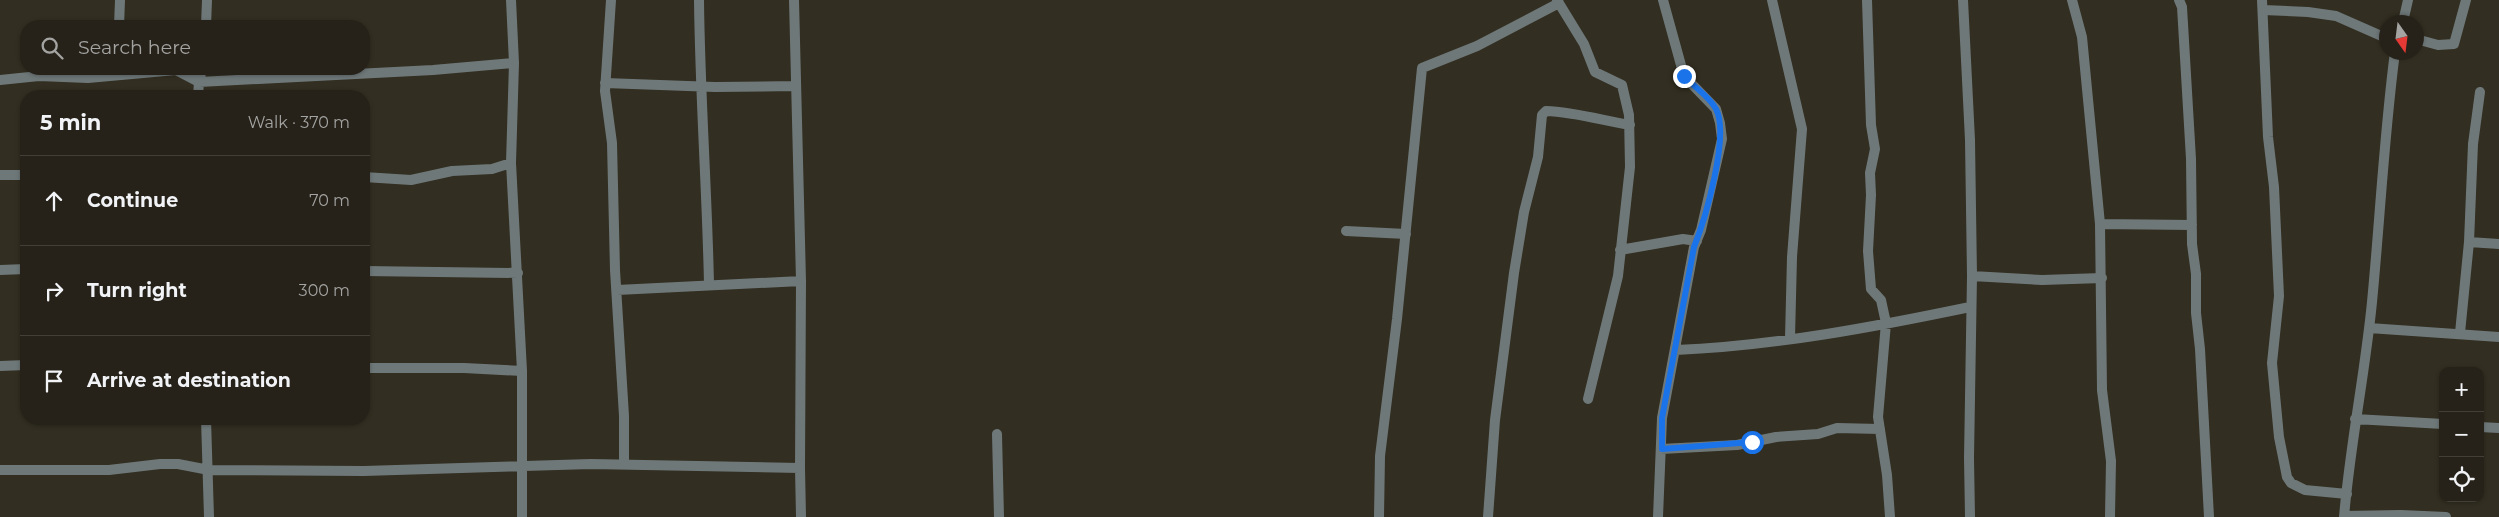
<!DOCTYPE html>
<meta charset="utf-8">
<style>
:root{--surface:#262219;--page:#322f26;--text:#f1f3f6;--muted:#a4a4a2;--line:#423f38}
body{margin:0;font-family:Montserrat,sans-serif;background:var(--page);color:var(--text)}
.controls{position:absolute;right:15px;bottom:15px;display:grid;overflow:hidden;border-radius:10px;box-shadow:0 1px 4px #0004}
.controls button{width:45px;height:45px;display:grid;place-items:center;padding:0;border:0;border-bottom:1px solid var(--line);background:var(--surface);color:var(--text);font:25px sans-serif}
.compass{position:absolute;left:2379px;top:15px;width:45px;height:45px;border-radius:50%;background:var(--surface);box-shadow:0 1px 4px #0004;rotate:166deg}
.stop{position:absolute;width:15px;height:15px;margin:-11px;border:4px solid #1a73e8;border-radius:50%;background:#fff}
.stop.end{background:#1a73e8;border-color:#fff;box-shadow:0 1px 5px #0008}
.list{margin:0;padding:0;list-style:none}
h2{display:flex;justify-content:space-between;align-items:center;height:65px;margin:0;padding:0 20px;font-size:21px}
h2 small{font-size:16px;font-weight:400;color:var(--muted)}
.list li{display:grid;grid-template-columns:32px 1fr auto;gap:15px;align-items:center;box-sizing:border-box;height:90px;padding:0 20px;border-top:1px solid var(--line)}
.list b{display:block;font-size:19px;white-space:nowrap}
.list em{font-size:16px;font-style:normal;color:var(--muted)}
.icon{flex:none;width:28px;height:28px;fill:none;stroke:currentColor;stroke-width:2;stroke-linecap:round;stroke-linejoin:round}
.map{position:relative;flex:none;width:2499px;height:517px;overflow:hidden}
.search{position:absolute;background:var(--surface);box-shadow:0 1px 4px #0004;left:20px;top:20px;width:350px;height:55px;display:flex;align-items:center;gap:12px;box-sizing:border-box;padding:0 18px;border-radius:20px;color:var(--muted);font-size:19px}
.panel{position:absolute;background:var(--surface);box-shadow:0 1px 4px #0004;left:20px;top:90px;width:350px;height:335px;border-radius:20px}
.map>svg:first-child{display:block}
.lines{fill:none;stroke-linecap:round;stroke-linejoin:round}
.minor{stroke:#6f7879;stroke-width:10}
.route{stroke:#1a73e8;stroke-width:6}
</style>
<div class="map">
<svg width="2499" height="517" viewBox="0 0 2499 517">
<rect width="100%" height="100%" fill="#322e21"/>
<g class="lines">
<!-- minor -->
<path class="minor" d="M 511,0 L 514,63 L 511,163 L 522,371 L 522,517
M 611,0 L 605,91 L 612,143 L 615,270 L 624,416 L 624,464
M 699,0 C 700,95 707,189 709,284
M 794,0 L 801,281
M 1557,0 L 1584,44 L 1595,72 L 1622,85 L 1629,115 L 1630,167 L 1618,276 L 1588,399
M 1772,0 L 1802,129 L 1792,257 L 1790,338
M 1867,0 L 1871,125 L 1875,149 L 1870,173 L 1871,195 L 1868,251 L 1871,289 L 1881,300 L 1886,323 L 1878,417 L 1887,475 L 1890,517
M 1963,0 L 1970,140 L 1972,276 L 1969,458 L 1970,517
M 2072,0 L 2082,37 L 2100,224 L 2102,390 L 2111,461 L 2110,517
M 2179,0 L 2182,7 L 2191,159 L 2192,244 L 2196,274 L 2196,313 L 2200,349 L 2209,517
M 2262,0 L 2268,137 L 2274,187 L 2279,296 L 2272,363 L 2279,437 L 2287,477 L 2291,483 L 2305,490 L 2347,494
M 2263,10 L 2308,12 L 2336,16 L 2386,38
M 2403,22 L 2408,0
M 119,26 L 120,0
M 206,26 L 207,0
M 2416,39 L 2438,45 L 2454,44 L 2466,0
M 202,69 L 199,82 L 433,70 L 514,63
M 0,80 L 39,76 L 88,78 L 176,70 L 199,82 L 198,96
M 605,83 L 715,87 L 796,86
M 0,175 L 26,175
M 364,177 L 411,180 L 452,171 L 492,169 L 511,163
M 2100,224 L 2192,225
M 1346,231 L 1406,234
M 2469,242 L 2499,244
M 1620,250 L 1683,239 L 1697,241
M 0,270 L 26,269
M 364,271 L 518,273
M 1972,276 L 2042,280 L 2102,278
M 617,290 L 801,281 L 800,468
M 2369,328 L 2499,337
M 2460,333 L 2469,242 L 2473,144 L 2480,92
M 1676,350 C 1774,346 1874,327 1970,307
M 0,366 L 26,365
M 364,368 L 464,368 L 522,371
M 206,419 L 209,517
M 2355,419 L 2443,424
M 2480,427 L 2499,428
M 997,434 L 999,517
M 1661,449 L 1737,445 L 1776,437 L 1818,434 L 1837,428 L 1880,429
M 0,470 L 109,470 L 160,464 L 178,464 L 209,470 L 364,471 L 591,464 L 800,468 L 801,517
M 2344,516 L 2401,515 L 2446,517
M 1379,517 L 1380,456 L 1397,319 L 1422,68 L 1477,46 L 1559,3
M 1488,517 L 1495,420 L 1514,273 L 1524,212 L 1538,157 L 1542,115 L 1546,111 C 1574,112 1601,120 1630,125
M 1658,517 L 1662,418 L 1694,247 L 1701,230 L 1722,139 L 1720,123 L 1716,109 L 1684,76 L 1663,0
M 2344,517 C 2350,445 2365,374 2372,302 C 2380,219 2384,136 2395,52"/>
</g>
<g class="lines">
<!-- route -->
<path class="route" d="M 1684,76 C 1693,86 1710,97 1716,109 C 1730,135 1705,220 1694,247 L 1662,418 L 1662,449 L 1752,442"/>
</g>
</svg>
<div class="controls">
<button>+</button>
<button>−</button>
<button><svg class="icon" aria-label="locate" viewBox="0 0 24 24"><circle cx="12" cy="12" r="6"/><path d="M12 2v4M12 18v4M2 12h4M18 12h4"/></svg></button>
</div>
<svg class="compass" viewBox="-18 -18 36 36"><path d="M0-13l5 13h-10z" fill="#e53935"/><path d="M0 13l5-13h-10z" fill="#a4a4a2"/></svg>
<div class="stop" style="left:1752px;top:442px"></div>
<div class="stop end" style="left:1684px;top:76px"></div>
<div class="search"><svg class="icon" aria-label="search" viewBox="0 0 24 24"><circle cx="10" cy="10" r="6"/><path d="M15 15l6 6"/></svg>Search here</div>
<section class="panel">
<h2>5 min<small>Walk · 370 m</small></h2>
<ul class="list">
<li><svg class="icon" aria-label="ahead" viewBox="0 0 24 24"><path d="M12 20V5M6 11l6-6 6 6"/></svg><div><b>Continue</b></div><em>70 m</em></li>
<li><svg class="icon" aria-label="right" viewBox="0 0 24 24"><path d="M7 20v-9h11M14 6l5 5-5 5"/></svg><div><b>Turn right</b></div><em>300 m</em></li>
<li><svg class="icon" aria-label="arrive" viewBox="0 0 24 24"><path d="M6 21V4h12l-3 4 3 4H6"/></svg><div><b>Arrive at destination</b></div></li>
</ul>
</section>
</div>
